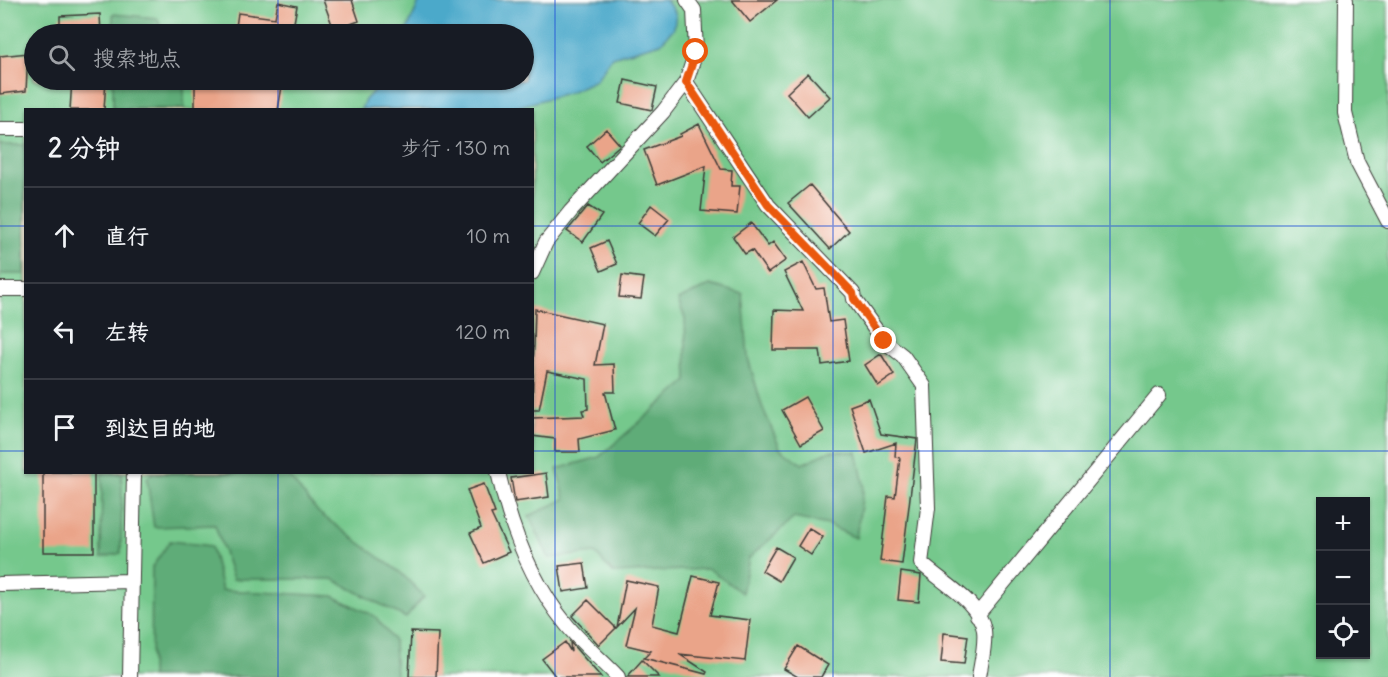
<!DOCTYPE html>
<html lang="zh">
<meta charset="utf-8">
<style>
:root{--surface:#171b24;--page:#242831;--text:#f1f3f6;--muted:#9ea1a6;--line:#363941}
body{margin:0;font-family:Delius,"LXGW WenKai TC",sans-serif;background:var(--page);color:var(--text)}
.controls{position:absolute;right:18px;bottom:18px;display:grid;overflow:hidden;border-radius:0px;box-shadow:0 2px 4px #0004}
.controls button{width:54px;height:54px;display:grid;place-items:center;padding:0;border:0;border-bottom:2px solid var(--line);background:var(--surface);color:var(--text);font:30px sans-serif}
.stop{position:absolute;width:18px;height:18px;margin:-14px;border:4px solid #ea580c;border-radius:50%;background:#fff}
.stop.end{background:#ea580c;border-color:#fff;box-shadow:0 2px 6px #0008}
.list{margin:0;padding:0;list-style:none}
h2{display:flex;justify-content:space-between;align-items:center;height:78px;margin:0;padding:0 24px;font-size:26px}
h2 small{font-size:20px;font-weight:400;color:var(--muted)}
.list li{display:grid;grid-template-columns:39px 1fr auto;gap:18px;align-items:center;box-sizing:border-box;height:96px;padding:0 24px;border-top:2px solid var(--line)}
.list b{display:block;font-size:22px;white-space:nowrap}
.list em{font-size:20px;font-style:normal;color:var(--muted)}
.icon{flex:none;width:33px;height:33px;fill:none;stroke:currentColor;stroke-width:2;stroke-linecap:round;stroke-linejoin:round}
.map{position:relative;flex:none;width:1388px;height:677px;overflow:hidden}
.search{position:absolute;background:var(--surface);box-shadow:0 2px 4px #0004;left:24px;top:24px;width:510px;height:66px;display:flex;align-items:center;gap:15px;box-sizing:border-box;padding:0 21px;border-radius:33px;color:var(--muted);font-size:22px}
.panel{position:absolute;background:var(--surface);box-shadow:0 2px 4px #0004;left:24px;top:108px;width:510px;height:366px;border-radius:0px}
.map>svg:first-child{display:block}
.green{fill:#74c88c;stroke:#487254;stroke-width:1.5;fill-rule:evenodd}
.forest{fill:#5fac78;stroke:#3e644a;stroke-width:1.5}
.water{fill:#4ba9ca;stroke:#346273;stroke-width:1.5}
.building{fill:#eaa489}
.lines{fill:none;stroke-linecap:round;stroke-linejoin:round}
.minor-casing{stroke:#3c3a36;stroke-width:16}
.minor{stroke:#fff;stroke-width:14}
.route{stroke:#ea580c;stroke-width:8}
.grid{fill:none;stroke:#1d4ed8;stroke-width:1.5;stroke-opacity:0.55}
</style>
<div class="map">
<svg width="1388" height="677" viewBox="0 0 1388 677">
<rect width="100%" height="100%" fill="#fff"/>
<filter id="ink" filterUnits="userSpaceOnUse"><feTurbulence type="fractalNoise" baseFrequency=".0167" numOctaves="2"/><feDisplacementMap in="SourceGraphic" scale="12" xChannelSelector="R" yChannelSelector="G"/><feConvolveMatrix kernelMatrix="1 2 1 2 8 2 1 2 1" color-interpolation-filters="sRGB"/></filter>
<filter id="wash" filterUnits="userSpaceOnUse"><feTurbulence type="fractalNoise" baseFrequency=".008" numOctaves="4" result="noise"/><feDisplacementMap in="SourceGraphic" scale="24" xChannelSelector="R" yChannelSelector="G"/><feGaussianBlur stdDeviation="1.35" result="paint"/><feColorMatrix in="noise" values="0 0 0 0 0 0 0 0 0 0 0 0 0 0 0 0 0 1.4 0 .05"/><feComposite in="paint" operator="in"/></filter>
<g filter="url(#wash)">
<rect width="100%" height="100%" fill="#f2e3c7"/>
<!-- green -->
<path class="green" d="M 0,0 L 1388,0 L 1388,677 L 0,677 ZM 34,34 L 524,34 L 524,80 L 34,80 ZM 26,110 L 532,110 L 532,472 L 26,472 ZM 1320,502 L 1366,502 L 1366,654 L 1320,654 Z"/>
<!-- forest -->
<path class="forest" d="M 113,14 L 157,18 L 164,34 L 113,34 Z
M 113,80 L 184,80 L 184,109 L 113,109 Z
M 0,145 L 25,145 L 25,274 L 0,274 Z
M 710,285 L 743,294 L 748,358 L 762,406 L 780,448 L 802,464 L 830,451 L 857,452 L 864,485 L 856,538 L 828,525 L 794,518 L 749,558 L 742,593 L 709,569 L 613,573 L 595,553 L 549,558 L 529,516 L 565,499 L 557,469 L 599,457 L 687,381 L 685,319 L 678,300 Z
M 102,473 L 122,473 L 121,553 L 101,558 Z
M 152,473 L 286,473 L 319,513 L 401,573 L 424,596 L 406,618 L 333,579 L 233,579 L 215,525 L 154,527 L 147,479 Z
M 170,541 L 211,546 L 222,590 L 333,596 L 375,616 L 394,641 L 396,677 L 151,677 L 152,567 Z"/>
<!-- water -->
<path class="water" d="M 420,0 L 666,0 L 676,14 L 674,28 L 661,43 L 612,57 L 596,80 L 570,92 L 510,109 L 361,109 L 365,100 L 384,80 L 524,80 L 524,34 L 405,34 Z"/>
<g id="blocks">
<!-- building -->
<path class="building" d="M 323,0 L 352,0 L 359,21 L 334,30 Z
M 732,0 L 777,0 L 750,22 Z
M 278,2 L 297,6 L 292,34 L 235,34 L 238,13 L 275,18 Z
M 100,14 L 101,34 L 60,34 L 60,16 Z
M 28,53 L 26,91 L 0,94 L 0,56 Z
M 808,73 L 830,97 L 808,117 L 787,93 Z
M 72,80 L 106,80 L 104,110 L 70,110 Z
M 195,80 L 283,80 L 278,110 L 195,110 Z
M 625,80 L 657,87 L 652,110 L 620,103 Z
M 699,124 L 721,169 L 732,170 L 731,186 L 740,186 L 737,214 L 701,211 L 706,166 L 657,185 L 644,150 L 681,136 L 680,134 Z
M 606,129 L 620,145 L 600,162 L 587,146 Z
M 810,185 L 849,231 L 830,249 L 788,203 Z
M 651,205 L 669,219 L 655,236 L 638,223 Z
M 588,206 L 602,215 L 583,242 L 567,231 Z
M 751,223 L 768,246 L 773,242 L 786,260 L 768,273 L 752,250 L 745,254 L 733,237 Z
M 607,241 L 617,264 L 601,271 L 591,248 Z
M 803,262 L 816,289 L 824,288 L 829,322 L 843,320 L 849,361 L 822,365 L 820,350 L 773,350 L 774,310 L 803,311 L 784,272 Z
M 622,275 L 644,278 L 641,299 L 619,297 Z
M 535,309 L 603,324 L 595,365 L 614,364 L 615,392 L 605,392 L 615,430 L 579,439 L 580,452 L 555,452 L 555,439 L 532,436 L 532,418 L 584,416 L 582,410 L 588,409 L 587,379 L 547,371 L 539,410 L 532,410 Z
M 881,354 L 894,375 L 878,386 L 865,365 Z
M 805,397 L 824,431 L 801,444 L 782,410 Z
M 869,399 L 881,434 L 917,439 L 902,564 L 880,561 L 888,496 L 895,497 L 900,458 L 895,457 L 896,443 L 866,453 L 850,406 Z
M 43,472 L 94,472 L 94,552 L 43,552 Z
M 546,473 L 549,497 L 515,502 L 511,478 Z
M 484,484 L 495,513 L 491,514 L 509,552 L 484,563 L 470,533 L 481,528 L 467,490 Z
M 809,528 L 823,537 L 811,555 L 798,546 Z
M 776,547 L 793,557 L 779,581 L 762,571 Z
M 584,563 L 588,588 L 563,592 L 559,566 Z
M 901,572 L 921,575 L 919,602 L 898,600 Z
M 693,576 L 719,582 L 710,615 L 750,620 L 745,661 L 679,654 L 707,672 L 706,674 L 644,658 L 651,651 L 626,645 L 635,608 L 617,627 L 626,580 L 659,587 L 652,625 L 679,632 Z
M 588,600 L 616,628 L 599,645 L 572,616 Z
M 411,632 L 438,633 L 436,677 L 409,677 Z
M 944,633 L 968,636 L 964,664 L 941,662 Z
M 565,642 L 571,652 L 570,642 L 601,677 L 556,677 L 542,659 Z
M 798,646 L 828,665 L 821,677 L 798,677 L 784,669 Z
M 642,660 L 659,677 L 627,677 Z"/>
</g>
</g>
<g filter="url(#ink)">
<use href="#blocks" fill-opacity="0" stroke="#3c3a36" stroke-width="1.5"/>
<g class="lines">
<defs>
<path id="minor" d="M 1346,0 L 1345,113 L 1357,162 L 1388,221
M 686,82 L 768,205 L 853,293 L 854,299 L 884,341 L 903,356 L 924,386 L 928,508 L 921,563 C 941,582 979,601 984,630 C 986,644 981,663 979,677
M 0,129 L 26,129
M 532,273 L 546,242 L 571,211 L 663,112 L 686,82 L 696,52 L 694,10 L 687,0
M 0,289 L 26,289
M 498,472 C 510,526 530,580 566,624 C 581,643 601,659 618,677
M 0,584 L 132,581
M 977,615 L 1159,395
M 130,677 L 134,472"/>
</defs>
<!-- minor casing -->
<use href="#minor" class="minor-casing"/>
<!-- minor -->
<use href="#minor" class="minor"/>
</g>
</g>
<g class="lines" filter="url(#ink)">
<!-- route -->
<path class="route" d="M 696,52 L 686,82 L 768,205 L 853,293 L 854,299 L 884,341"/>
</g>
<!-- grid -->
<path class="grid" d="M 278,0 L 278,34M 555,0 L 555,677M 833,0 L 833,677M 1110,0 L 1110,677M 278,80 L 278,110M 0,226 L 26,226M 532,226 L 1388,226M 0,451 L 26,451M 532,451 L 1388,451M 278,472 L 278,677"/>
</svg>
<div class="controls">
<button>+</button>
<button>−</button>
<button><svg class="icon" aria-label="locate" viewBox="0 0 24 24"><circle cx="12" cy="12" r="6"/><path d="M12 2v4M12 18v4M2 12h4M18 12h4"/></svg></button>
</div>
<div class="stop" style="left:696px;top:52px"></div>
<div class="stop end" style="left:884px;top:341px"></div>
<div class="search"><svg class="icon" aria-label="search" viewBox="0 0 24 24"><circle cx="10" cy="10" r="6"/><path d="M15 15l6 6"/></svg>搜索地点</div>
<section class="panel">
<h2>2 分钟<small>步行 · 130 m</small></h2>
<ul class="list">
<li><svg class="icon" aria-label="ahead" viewBox="0 0 24 24"><path d="M12 20V5M6 11l6-6 6 6"/></svg><div><b>直行</b></div><em>10 m</em></li>
<li><svg class="icon" aria-label="left" viewBox="0 0 24 24"><path d="M17 20v-9H6M10 6l-5 5 5 5"/></svg><div><b>左转</b></div><em>120 m</em></li>
<li><svg class="icon" aria-label="arrive" viewBox="0 0 24 24"><path d="M6 21V4h12l-3 4 3 4H6"/></svg><div><b>到达目的地</b></div></li>
</ul>
</section>
</div>
